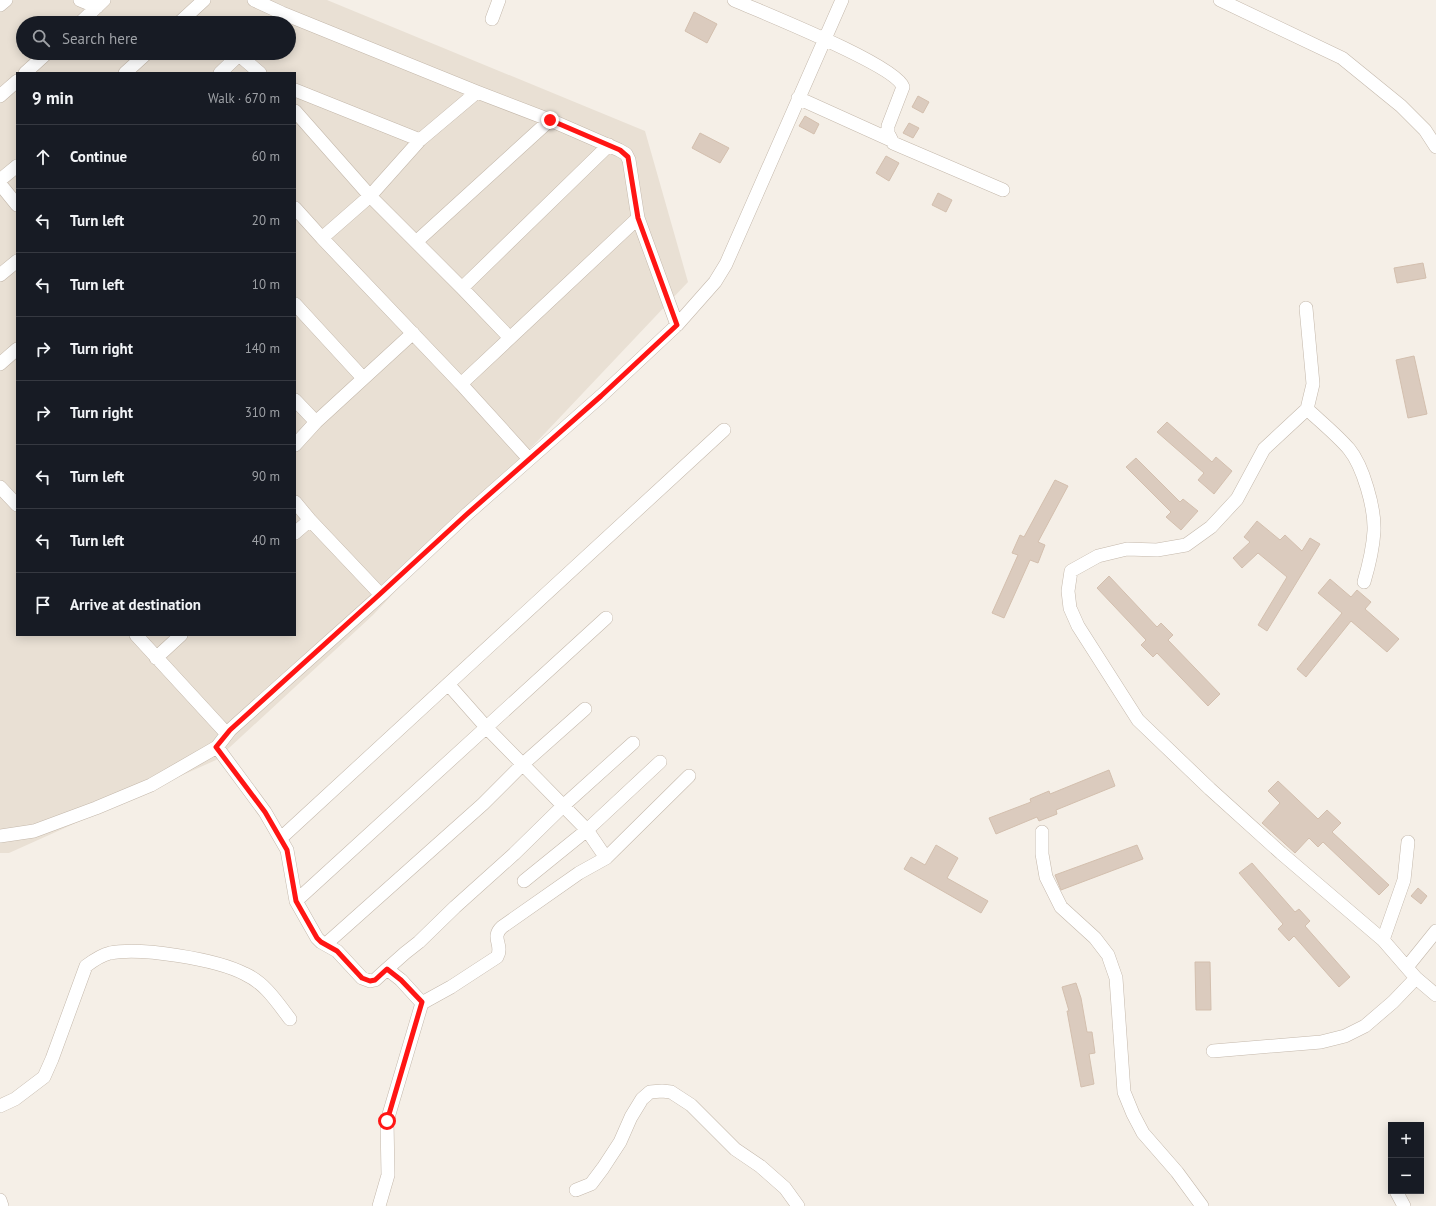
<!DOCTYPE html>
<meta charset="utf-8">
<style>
:root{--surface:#171b24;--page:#242831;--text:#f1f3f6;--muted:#9ea1a6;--line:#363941}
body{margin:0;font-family:"PT Sans",sans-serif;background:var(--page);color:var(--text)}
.controls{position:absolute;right:12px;bottom:12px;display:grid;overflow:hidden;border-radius:0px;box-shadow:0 2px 10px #0003}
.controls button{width:36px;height:36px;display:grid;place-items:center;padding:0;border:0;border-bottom:1px solid var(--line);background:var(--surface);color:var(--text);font:20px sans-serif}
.stop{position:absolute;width:12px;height:12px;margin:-9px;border:3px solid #ff1514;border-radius:50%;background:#fff}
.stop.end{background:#ff1514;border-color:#fff;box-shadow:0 1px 4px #0008}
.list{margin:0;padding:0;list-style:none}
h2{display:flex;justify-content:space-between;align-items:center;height:52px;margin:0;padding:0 16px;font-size:17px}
h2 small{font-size:13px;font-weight:400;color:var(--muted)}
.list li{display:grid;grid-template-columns:26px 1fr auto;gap:12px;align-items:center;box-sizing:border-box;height:64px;padding:0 16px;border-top:1px solid var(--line)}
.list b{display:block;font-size:15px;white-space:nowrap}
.list em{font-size:13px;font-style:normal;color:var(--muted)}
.icon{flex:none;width:22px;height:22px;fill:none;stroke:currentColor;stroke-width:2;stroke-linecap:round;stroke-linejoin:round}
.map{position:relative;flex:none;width:1436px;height:1206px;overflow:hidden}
.search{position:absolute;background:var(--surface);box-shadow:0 2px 10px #0003;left:16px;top:16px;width:280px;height:44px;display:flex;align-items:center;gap:10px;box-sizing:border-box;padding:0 14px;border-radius:22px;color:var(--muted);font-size:15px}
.panel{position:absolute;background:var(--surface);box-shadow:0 2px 10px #0003;left:16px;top:72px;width:280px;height:564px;border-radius:0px}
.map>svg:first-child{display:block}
.residential{fill:#e9e0d4;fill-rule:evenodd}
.building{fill:#dbcbbe;stroke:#d3bfae}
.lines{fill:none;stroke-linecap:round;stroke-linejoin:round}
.street-casing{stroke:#c4b8ab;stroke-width:14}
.street{stroke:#fff;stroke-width:13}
.route{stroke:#ff1514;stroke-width:5}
</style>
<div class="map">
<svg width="1436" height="1206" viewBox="0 0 1436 1206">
<rect width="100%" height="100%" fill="#f5efe7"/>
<!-- residential -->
<path class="residential" d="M 0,0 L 327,0 L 645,131 L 688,282 L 373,615 L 216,760 L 9,853 L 0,853 ZM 23,23 L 289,23 L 289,53 L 23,53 ZM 17,73 L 295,73 L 295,635 L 17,635 Z"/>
<!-- building -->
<path class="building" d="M 694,12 L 717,24 L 707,43 L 685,31 Z
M 918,96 L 929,102 L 923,113 L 912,107 Z
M 805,116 L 819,124 L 814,134 L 799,126 Z
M 909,123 L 919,128 L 913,138 L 903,133 Z
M 700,133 L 729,148 L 720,163 L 692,148 Z
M 886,156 L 899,163 L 889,181 L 876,173 Z
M 938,193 L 952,200 L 946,212 L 932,205 Z
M 1423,263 L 1426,278 L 1397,283 L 1394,268 Z
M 1414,356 L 1427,414 L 1408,418 L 1396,360 Z
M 1167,422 L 1212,462 L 1216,457 L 1232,471 L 1214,494 L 1198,480 L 1204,473 L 1157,432 Z
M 1136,458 L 1180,502 L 1183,499 L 1198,511 L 1181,530 L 1166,517 L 1171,512 L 1126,467 Z
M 1055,480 L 1068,486 L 1038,542 L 1045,545 L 1038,563 L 1030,560 L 1004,618 L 992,613 L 1018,555 L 1012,553 L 1020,535 L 1024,537 Z
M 1257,521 L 1280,540 L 1285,535 L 1302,551 L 1310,538 L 1320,544 L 1267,631 L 1258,625 L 1287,577 L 1258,553 L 1242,568 L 1233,558 L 1250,542 L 1244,537 Z
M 1109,576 L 1157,627 L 1161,623 L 1173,635 L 1168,640 L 1220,694 L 1208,706 L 1157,653 L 1153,657 L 1141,645 L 1146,640 L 1097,588 Z
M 1330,579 L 1351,597 L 1357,590 L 1371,602 L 1365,609 L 1399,639 L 1387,652 L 1351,621 L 1306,677 L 1297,669 L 1342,613 L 1318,593 Z
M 1109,770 L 1115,786 L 1056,810 L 1057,814 L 1039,821 L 1037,817 L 996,834 L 989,818 L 1031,802 L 1030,799 L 1049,791 L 1050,794 Z
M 1278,781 L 1318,819 L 1327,810 L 1341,823 L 1332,832 L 1389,885 L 1379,895 L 1323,842 L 1318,847 L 1309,838 L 1295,853 L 1262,823 L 1280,803 L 1268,791 Z
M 936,845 L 958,858 L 947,878 L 988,901 L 981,913 L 904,869 L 911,857 L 925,865 Z
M 1137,845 L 1143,859 L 1061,890 L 1055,875 Z
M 1252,863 L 1295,912 L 1299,909 L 1310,921 L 1305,926 L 1350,977 L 1339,987 L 1294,936 L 1289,941 L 1278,929 L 1283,924 L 1239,873 Z
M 1418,888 L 1427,896 L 1421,904 L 1411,896 Z
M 1195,962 L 1210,962 L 1211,1010 L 1196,1010 Z
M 1076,983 L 1081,998 L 1087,1032 L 1092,1032 L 1095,1053 L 1089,1054 L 1094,1084 L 1081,1087 L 1067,1011 L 1069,1011 L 1062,987 Z"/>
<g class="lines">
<defs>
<path id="street" d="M 80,0 L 97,7
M 254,0 L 282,13 L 477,92 L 550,120 L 619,150 L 626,154 L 629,160 L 638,218 L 677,325
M 734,0 C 761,12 896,65 903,87 L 888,126 L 888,133 L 893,143 L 1003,190
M 1220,0 L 1342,58 L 1401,106 L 1425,130 L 1436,147
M 0,5 L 6,0
M 492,19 L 499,0
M 80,23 L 104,0
M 179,23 L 204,0
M 272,23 L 282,13
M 239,55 L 260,73
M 25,73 L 47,53
M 125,73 L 147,53
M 220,73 L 241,53
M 295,90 L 420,140
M 0,96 L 17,81
M 798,98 L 891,140
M 295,111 L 370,196 L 462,288 L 510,338
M 0,180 L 17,166
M 0,184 L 17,205
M 295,208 L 322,238 L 461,384 L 529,459
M 322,238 L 370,196 L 420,140 L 477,92
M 416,242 L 550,120
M 0,275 L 17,261
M 462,288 L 609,145
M 295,304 L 363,378
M 1306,308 L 1313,384 L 1307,409
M 0,364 L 17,349
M 461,384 L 638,218
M 295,400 L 316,422
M 295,445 L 316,422 L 413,333
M 0,487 L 17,505
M 295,502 L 310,520 L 381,595
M 295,533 L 310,520
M 1364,582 C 1369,565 1373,548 1374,531 C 1375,508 1363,466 1349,449 C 1337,435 1321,422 1307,409 L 1264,449 L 1237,499 L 1211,527 L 1186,545 L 1157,550 L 1127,549 L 1098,556 L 1071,571 L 1068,591 L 1070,608 L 1078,626 L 1138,720 L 1210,789 L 1281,853 L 1383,940 L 1416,978 L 1436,995
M 136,635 L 227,734
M 156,658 L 181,635
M 448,684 L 486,727 L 587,830 L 606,858
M 217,747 L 265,812 L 287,850 L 296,901 L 317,938 L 321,942 L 337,951 L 362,978 L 370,981 L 375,980 L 387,969 L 401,980 L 422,1003 L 387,1121 L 388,1175 L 379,1206
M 1042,832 L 1042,854 L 1046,877 L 1061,907 L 1095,938 L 1108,955 L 1116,978 L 1124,1092 L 1133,1114 L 1143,1133 L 1177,1172 L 1202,1206
M 0,836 L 34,831 L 96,808 L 151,785 L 217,747 L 230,730 L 381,595 L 466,515 L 601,396 L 677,325 L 715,282 L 726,264 L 842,0
M 281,838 L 724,430
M 524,881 L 587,830 L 660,762
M 296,901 L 606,618
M 1383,940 L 1404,880 L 1408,842
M 326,944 L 483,804 L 523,764 L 585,709
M 1407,967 L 1436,931
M 387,969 L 405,953 L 419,942 L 455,907 L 514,854 L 563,806 L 633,743
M 422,1003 L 451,987 L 497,957 C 504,945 490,938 502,927 L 579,873 L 606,858 L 689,776
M 1213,1051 L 1321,1042 L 1345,1036 L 1365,1026 L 1393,1002 L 1416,978
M 0,1106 L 15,1099 L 44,1077 L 52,1059 L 86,966 C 94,960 101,955 110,953 C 141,947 216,959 245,974 C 265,983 277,1002 290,1019
M 576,1190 L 591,1184 L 603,1168 L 620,1142 L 631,1117 L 642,1099 L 650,1092 L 662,1091 L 671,1092 L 691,1105 L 735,1149 L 760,1166 L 785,1188 L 798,1206
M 1396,1191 L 1404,1206
M 0,1200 L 2,1206"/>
</defs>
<!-- street casing -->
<use href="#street" class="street-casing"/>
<!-- street -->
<use href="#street" class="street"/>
</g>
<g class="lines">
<!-- route -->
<path class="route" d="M 387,1121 L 422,1002 L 401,980 L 387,969 L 375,980 L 370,981 L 362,978 L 337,951 L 321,942 L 317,938 L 296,901 L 287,850 L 265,812 L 216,747 L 230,730 L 380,594 L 466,515 L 601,396 L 677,325 L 638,218 L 628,157 L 620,150 L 550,120"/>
</g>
</svg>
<div class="controls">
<button>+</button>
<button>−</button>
</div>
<div class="stop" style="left:387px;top:1121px"></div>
<div class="stop end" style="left:550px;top:120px"></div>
<div class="search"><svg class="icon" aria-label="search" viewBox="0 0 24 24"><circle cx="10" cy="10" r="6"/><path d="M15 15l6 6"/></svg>Search here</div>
<section class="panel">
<h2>9 min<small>Walk · 670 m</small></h2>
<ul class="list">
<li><svg class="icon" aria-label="ahead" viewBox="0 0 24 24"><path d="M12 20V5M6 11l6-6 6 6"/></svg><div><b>Continue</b></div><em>60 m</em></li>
<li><svg class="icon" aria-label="left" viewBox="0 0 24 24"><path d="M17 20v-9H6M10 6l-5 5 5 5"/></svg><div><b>Turn left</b></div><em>20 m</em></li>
<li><svg class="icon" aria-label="left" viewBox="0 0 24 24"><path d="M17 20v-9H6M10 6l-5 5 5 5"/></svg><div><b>Turn left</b></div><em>10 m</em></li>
<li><svg class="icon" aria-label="right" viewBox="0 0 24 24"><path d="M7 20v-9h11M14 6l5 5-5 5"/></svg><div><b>Turn right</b></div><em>140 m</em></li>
<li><svg class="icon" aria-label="right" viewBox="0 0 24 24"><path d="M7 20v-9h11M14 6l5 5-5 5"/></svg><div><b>Turn right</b></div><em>310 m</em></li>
<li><svg class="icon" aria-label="left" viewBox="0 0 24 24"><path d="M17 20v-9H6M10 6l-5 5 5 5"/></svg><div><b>Turn left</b></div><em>90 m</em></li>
<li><svg class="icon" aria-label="left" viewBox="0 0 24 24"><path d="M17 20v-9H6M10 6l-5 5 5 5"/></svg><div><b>Turn left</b></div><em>40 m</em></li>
<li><svg class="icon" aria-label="arrive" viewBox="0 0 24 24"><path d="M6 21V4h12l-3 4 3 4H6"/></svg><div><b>Arrive at destination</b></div></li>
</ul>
</section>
</div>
